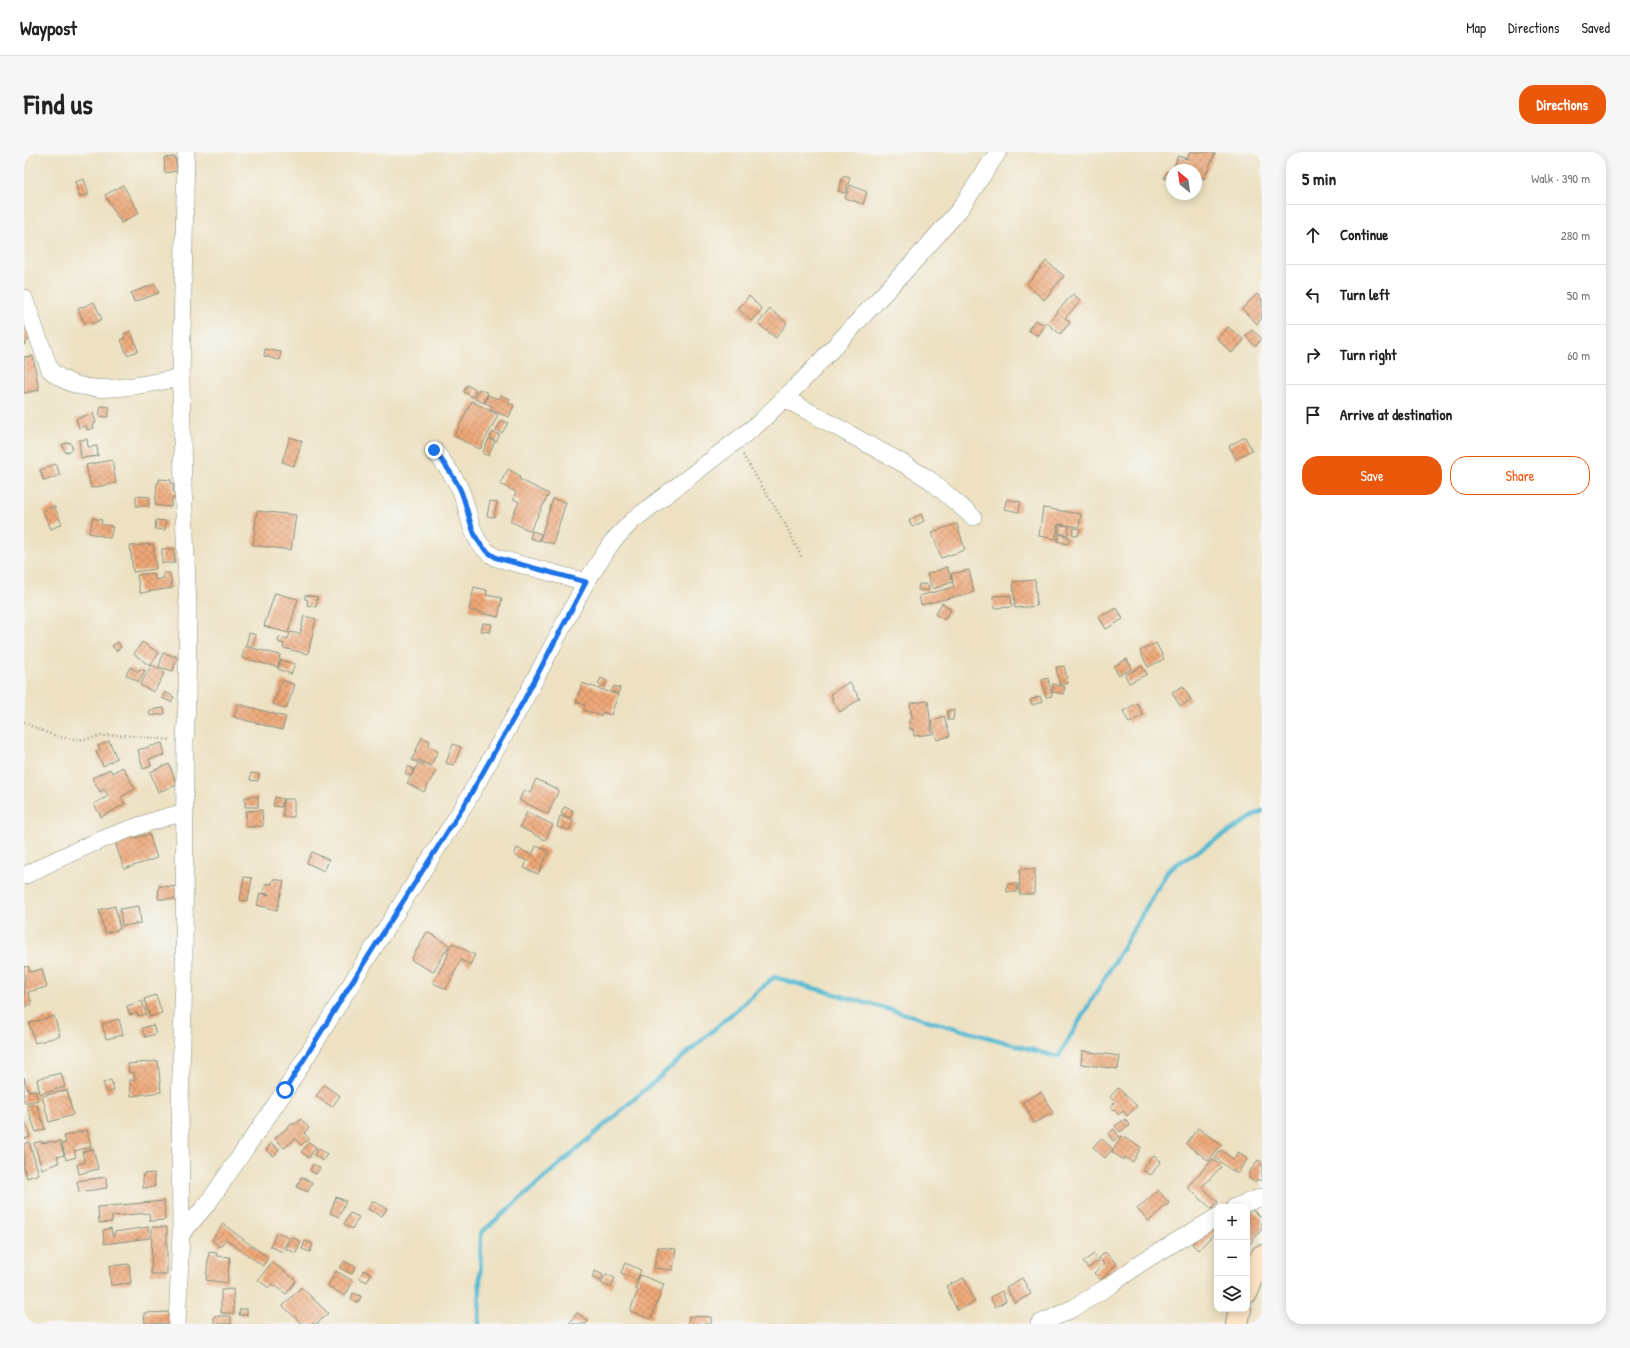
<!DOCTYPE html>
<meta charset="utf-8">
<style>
:root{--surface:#fff;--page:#f6f6f6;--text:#222;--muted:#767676;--line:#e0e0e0;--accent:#ea580c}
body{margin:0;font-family:"Patrick Hand",sans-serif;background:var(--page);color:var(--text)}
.controls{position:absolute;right:12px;bottom:12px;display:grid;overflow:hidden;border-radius:8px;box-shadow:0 2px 10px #0003}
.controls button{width:36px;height:36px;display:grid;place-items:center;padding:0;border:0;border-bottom:1px solid var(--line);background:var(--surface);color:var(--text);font:20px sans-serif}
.compass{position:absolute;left:1142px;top:12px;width:36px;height:36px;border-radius:50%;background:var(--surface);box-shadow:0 2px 10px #0003;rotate:331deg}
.stop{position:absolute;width:12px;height:12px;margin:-9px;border:3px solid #1a73e8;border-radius:50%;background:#fff}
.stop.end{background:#1a73e8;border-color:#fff;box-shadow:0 1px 4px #0008}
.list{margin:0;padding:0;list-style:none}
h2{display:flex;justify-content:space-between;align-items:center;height:52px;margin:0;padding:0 16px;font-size:17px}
h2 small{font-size:13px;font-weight:400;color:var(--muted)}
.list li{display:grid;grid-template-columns:26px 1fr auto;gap:12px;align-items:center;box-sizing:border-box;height:60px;padding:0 16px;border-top:1px solid var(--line)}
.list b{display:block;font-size:15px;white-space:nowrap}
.list em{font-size:13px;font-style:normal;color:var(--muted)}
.actions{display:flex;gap:8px;padding:12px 16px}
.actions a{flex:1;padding:9px 0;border:1px solid var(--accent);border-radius:16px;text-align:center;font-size:14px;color:var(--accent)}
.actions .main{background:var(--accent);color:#fff}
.icon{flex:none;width:22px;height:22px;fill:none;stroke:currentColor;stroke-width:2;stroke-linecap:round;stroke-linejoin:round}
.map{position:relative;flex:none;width:1238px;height:1172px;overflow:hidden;border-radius:16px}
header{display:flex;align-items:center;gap:24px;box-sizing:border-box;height:56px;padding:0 20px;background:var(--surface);border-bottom:1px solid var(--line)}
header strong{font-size:19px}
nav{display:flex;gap:22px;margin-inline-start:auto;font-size:14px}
.intro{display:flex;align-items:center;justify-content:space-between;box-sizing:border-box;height:96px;padding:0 24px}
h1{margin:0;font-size:28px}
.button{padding:10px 18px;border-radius:16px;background:var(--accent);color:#fff;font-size:14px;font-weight:700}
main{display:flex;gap:24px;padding:0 24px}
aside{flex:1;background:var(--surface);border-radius:16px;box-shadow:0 2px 10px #0003}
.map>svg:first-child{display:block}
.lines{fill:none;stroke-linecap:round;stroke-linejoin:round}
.stream{stroke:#53b9d1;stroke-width:4.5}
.building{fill:url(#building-cross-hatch)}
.street-casing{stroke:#868f7b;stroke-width:18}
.secondary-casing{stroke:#868f7b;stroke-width:24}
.path{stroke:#868f7b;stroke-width:2.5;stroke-dasharray:1 3;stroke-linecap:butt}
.street{stroke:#fff;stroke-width:17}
.secondary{stroke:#fee4c6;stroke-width:22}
.route{stroke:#1a73e8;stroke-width:5}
</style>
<header>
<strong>Waypost</strong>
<nav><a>Map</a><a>Directions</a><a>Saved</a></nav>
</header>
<div class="intro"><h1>Find us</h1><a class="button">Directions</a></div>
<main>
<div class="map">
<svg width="1238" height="1172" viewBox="0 0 1238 1172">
<defs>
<pattern id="building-cross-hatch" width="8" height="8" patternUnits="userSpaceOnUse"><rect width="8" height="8" fill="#efa777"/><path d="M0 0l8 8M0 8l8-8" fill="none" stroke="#c18962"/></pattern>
</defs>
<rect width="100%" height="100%" fill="#f6f6f2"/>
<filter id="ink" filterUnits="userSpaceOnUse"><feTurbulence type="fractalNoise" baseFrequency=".025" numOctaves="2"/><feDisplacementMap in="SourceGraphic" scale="8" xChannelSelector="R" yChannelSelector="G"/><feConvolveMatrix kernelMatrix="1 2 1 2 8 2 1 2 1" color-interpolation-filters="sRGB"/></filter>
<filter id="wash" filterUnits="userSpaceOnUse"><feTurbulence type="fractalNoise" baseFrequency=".012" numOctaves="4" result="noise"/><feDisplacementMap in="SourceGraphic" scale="16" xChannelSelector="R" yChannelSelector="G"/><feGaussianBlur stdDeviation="0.9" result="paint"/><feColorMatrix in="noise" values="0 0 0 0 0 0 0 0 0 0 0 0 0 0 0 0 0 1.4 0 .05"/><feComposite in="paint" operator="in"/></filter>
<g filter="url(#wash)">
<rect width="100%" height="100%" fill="#ede1c2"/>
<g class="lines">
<!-- stream -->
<path class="stream" d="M 455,1172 L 457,1081 L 750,825 L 1034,905 L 1145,717 L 1238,659"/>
</g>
<g id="blocks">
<!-- building -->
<path class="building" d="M 1166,0 L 1187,0 L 1191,2 L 1180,27 L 1172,24 L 1172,18 L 1157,18 L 1150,15 L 1154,4 L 1163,7 Z
M 151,5 L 153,19 L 141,21 L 140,6 Z
M 1143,19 L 1148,22 L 1148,30 L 1140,26 Z
M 819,24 L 826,26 L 821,41 L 814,39 Z
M 60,27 L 65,42 L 55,45 L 51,30 Z
M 99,33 L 115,61 L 97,71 L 81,43 Z
M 826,33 L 843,40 L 839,52 L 821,46 Z
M 1022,109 L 1040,124 L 1020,148 L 1003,132 Z
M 131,132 L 135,141 L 110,150 L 107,141 Z
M 1049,142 L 1057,149 L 1041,166 L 1046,170 L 1036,182 L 1023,171 Z
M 1233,142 L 1238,147 L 1238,166 L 1233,172 L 1218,157 Z
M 725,144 L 738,157 L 727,169 L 714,157 Z
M 70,150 L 78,167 L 68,172 L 67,169 L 61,172 L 54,157 Z
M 746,157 L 763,171 L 752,186 L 734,172 Z
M 1011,168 L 1021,173 L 1014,184 L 1004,178 Z
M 0,173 L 10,182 L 0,193 Z
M 1204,175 L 1220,188 L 1208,201 L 1193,187 Z
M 1228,178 L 1238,187 L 1231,194 L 1221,184 Z
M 107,179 L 114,199 L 103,203 L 97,188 L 101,186 L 100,182 Z
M 241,197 L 257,200 L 256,208 L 240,204 Z
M 9,204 L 15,238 L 0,241 L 0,205 Z
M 443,233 L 452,238 L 449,245 L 440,240 Z
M 455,237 L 464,241 L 460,251 L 451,247 Z
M 464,243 L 475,247 L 477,243 L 486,247 L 484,251 L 490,253 L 485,265 L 467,258 L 468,254 L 461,251 Z
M 448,249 L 474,263 L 456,297 L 430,284 Z
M 77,254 L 86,255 L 84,265 L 75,264 Z
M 69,261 L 72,271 L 69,272 L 70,276 L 63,278 L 62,273 L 55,276 L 52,267 Z
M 478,268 L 484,271 L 478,281 L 472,278 Z
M 469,280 L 476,283 L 472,290 L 466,286 Z
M 266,285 L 278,289 L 270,314 L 258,310 Z
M 1221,285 L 1228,298 L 1212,307 L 1205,294 Z
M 63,287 L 64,295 L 73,294 L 74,304 L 57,306 L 55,288 Z
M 465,287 L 471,289 L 464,304 L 458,301 Z
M 46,290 L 49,297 L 42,301 L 38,293 Z
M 88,308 L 92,331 L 67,336 L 62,313 Z
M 32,312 L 36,323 L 20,329 L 16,318 Z
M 484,317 L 496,324 L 495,327 L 525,342 L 506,379 L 486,369 L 495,350 L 489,347 L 492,340 L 476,332 Z
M 135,327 L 147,328 L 147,332 L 150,332 L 149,340 L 154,341 L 153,346 L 148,346 L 147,355 L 131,353 L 133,331 L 135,331 Z
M 112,344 L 126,345 L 125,354 L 112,354 Z
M 529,347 L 542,350 L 529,392 L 516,388 Z
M 983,347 L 997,350 L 995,360 L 980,357 Z
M 466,349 L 473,350 L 470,365 L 463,364 Z
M 30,354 L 38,372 L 27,377 L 19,359 Z
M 1019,356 L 1057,362 L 1055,375 L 1034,372 L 1032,387 L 1015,384 Z
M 233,359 L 272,363 L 267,398 L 229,393 Z
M 897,362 L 900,369 L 888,375 L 885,368 Z
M 69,366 L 78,368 L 77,372 L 89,375 L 86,386 L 65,381 Z
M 132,368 L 142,369 L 141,378 L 131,377 Z
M 933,372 L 941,398 L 917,406 L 908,380 Z
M 1036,373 L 1045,374 L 1044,383 L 1034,381 Z
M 1050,376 L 1056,377 L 1054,384 L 1048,382 Z
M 508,379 L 517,382 L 515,389 L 506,386 Z
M 1036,382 L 1046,386 L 1044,392 L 1033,389 Z
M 129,392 L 132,417 L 109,420 L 106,394 Z
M 150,396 L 151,411 L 138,411 L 138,397 Z
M 923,415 L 929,430 L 909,437 L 903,422 Z
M 945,418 L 950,440 L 897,453 L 895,444 L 930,435 L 927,422 Z
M 130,421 L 131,428 L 140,426 L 139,421 L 146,421 L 148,436 L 116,441 L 113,423 Z
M 1011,428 L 1013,454 L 991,456 L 989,430 Z
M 895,432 L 905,433 L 904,439 L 894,438 Z
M 450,435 L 463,438 L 462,443 L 478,446 L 474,465 L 445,458 Z
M 251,441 L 274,447 L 264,481 L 240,474 Z
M 281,443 L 294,445 L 292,455 L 283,453 L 284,448 L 281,447 Z
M 987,443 L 988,455 L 970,456 L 969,444 Z
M 918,451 L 927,457 L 920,468 L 911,462 Z
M 1093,456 L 1099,467 L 1082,477 L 1075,465 Z
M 280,464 L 292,467 L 284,502 L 259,496 L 260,492 L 254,490 L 255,485 L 264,487 L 266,480 L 276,482 Z
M 459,471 L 468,472 L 466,480 L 457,479 Z
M 225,481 L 232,483 L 229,494 L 222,493 Z
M 94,490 L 97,495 L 92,499 L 88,494 Z
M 118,490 L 135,501 L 126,514 L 110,502 Z
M 1132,491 L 1140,507 L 1124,515 L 1116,499 Z
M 221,494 L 256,503 L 254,515 L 218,506 Z
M 139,501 L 153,505 L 149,519 L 135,515 Z
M 1103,507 L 1108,517 L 1094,523 L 1090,514 Z
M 257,508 L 271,512 L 267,522 L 254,517 Z
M 128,513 L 141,520 L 130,540 L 116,533 Z
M 1040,514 L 1044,531 L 1036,533 L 1032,515 Z
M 1118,514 L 1123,522 L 1105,531 L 1101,523 Z
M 106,515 L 114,520 L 116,517 L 121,519 L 115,530 L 102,523 Z
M 577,526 L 583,529 L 580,535 L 574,532 Z
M 1024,526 L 1028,544 L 1022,545 L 1018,528 Z
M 258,528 L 271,533 L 262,557 L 249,552 Z
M 825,530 L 836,547 L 816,560 L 807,547 L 809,546 L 806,542 Z
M 558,531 L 594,543 L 587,563 L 578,560 L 577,564 L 560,558 L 561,553 L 552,550 Z
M 1029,532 L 1041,535 L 1039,542 L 1028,540 Z
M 590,534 L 596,536 L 594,542 L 587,539 Z
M 1159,534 L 1167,548 L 1156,554 L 1148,540 Z
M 141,540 L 150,545 L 147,550 L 138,546 Z
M 1016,544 L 1018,550 L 1008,553 L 1006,548 Z
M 904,549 L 908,582 L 890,584 L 889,577 L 886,577 L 885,567 L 888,566 L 886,551 Z
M 1113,551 L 1119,563 L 1105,571 L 1099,559 Z
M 214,552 L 262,565 L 258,578 L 210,565 Z
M 140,556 L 141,562 L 126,564 L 125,558 Z
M 924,558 L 930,558 L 929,568 L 924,568 Z
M 920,564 L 926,584 L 913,588 L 907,569 Z
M 398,585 L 406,589 L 404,594 L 414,599 L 407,614 L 395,608 L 393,610 L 388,608 Z
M 85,589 L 93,606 L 79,614 L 72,600 L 76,598 L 74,594 Z
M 138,591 L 141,603 L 125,607 L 127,614 L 119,617 L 114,598 Z
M 429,592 L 437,595 L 430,613 L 422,611 Z
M 395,610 L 412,619 L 400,640 L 383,631 Z
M 145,612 L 153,633 L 134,640 L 126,620 Z
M 384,614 L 390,617 L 387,624 L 381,621 Z
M 99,615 L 111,637 L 97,645 L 101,652 L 77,665 L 70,652 L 84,644 L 81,637 L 76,640 L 68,626 L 86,617 L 88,621 Z
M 227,621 L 235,622 L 234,629 L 226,628 Z
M 512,627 L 535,638 L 524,662 L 495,648 L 500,638 L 506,641 Z
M 234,644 L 234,655 L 221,655 L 221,645 Z
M 251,645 L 259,647 L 257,655 L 249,654 Z
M 259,647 L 270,647 L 270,665 L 259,665 Z
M 540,655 L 549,658 L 546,666 L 537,662 Z
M 238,658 L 239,674 L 222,675 L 222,659 Z
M 503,660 L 529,673 L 521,688 L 496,675 Z
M 536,664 L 549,668 L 546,678 L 533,675 Z
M 125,682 L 133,706 L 100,717 L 91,690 L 108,684 L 109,687 Z
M 512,694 L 525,699 L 514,722 L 500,716 L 503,709 L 490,703 L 493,696 L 508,703 Z
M 288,700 L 305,708 L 300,719 L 283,711 Z
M 996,717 L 1011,717 L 1010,742 L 995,742 Z
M 220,725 L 228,726 L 224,749 L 216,748 Z
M 249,727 L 260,729 L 253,758 L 233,753 L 236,741 L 245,743 L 245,742 L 239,741 L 242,731 L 248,732 Z
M 983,732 L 994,732 L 993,740 L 983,740 Z
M 135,734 L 156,735 L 156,747 L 134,747 Z
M 91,754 L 96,777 L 81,781 L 75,758 Z
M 115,754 L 117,771 L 98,774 L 96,757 Z
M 403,780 L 425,793 L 409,820 L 387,808 Z
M 428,791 L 451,803 L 446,813 L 437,808 L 422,837 L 409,831 L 425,801 L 423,800 Z
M 4,814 L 6,820 L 18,817 L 23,835 L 4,840 L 8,852 L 0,855 L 0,815 Z
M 132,843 L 138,861 L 126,865 L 120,847 Z
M 118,849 L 122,862 L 114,864 L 113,861 L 106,863 L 103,854 Z
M 30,864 L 36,884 L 11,891 L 5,871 Z
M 95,867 L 99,883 L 82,887 L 78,872 Z
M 129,873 L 132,882 L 121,885 L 118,876 Z
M 1058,899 L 1096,904 L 1094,917 L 1057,912 Z
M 134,909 L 137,940 L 107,944 L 106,928 L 111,928 L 110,920 L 105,921 L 104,912 Z
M 37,921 L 41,935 L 16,942 L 13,927 Z
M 0,925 L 4,939 L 11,938 L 14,948 L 0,951 Z
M 87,928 L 90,938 L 83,941 L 79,931 Z
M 300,933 L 316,944 L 308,955 L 292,944 Z
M 1094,936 L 1113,954 L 1103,964 L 1099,959 L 1095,963 L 1087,955 L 1091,950 L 1086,945 Z
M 43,938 L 49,963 L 25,970 L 18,944 Z
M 1017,940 L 1029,961 L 1010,971 L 999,950 Z
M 12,951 L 21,977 L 12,980 L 3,954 Z
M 0,965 L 6,985 L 0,987 Z
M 277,967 L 285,976 L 280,981 L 285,987 L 277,993 L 271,987 L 260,996 L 251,986 L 269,971 L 270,973 Z
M 1101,967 L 1106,973 L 1096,980 L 1091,974 Z
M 1174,976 L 1197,993 L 1185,1009 L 1162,992 Z
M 1090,977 L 1095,984 L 1089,989 L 1084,982 Z
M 63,978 L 67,995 L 50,999 L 52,1005 L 42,1008 L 38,992 L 42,991 L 40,984 Z
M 1097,984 L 1117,995 L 1109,1010 L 1101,1005 L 1100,1008 L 1088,1000 Z
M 1077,986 L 1089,997 L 1081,1006 L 1069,995 Z
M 17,989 L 18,991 L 29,989 L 30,991 L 36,989 L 40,1003 L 33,1005 L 35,1011 L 18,1017 L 10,991 Z
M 5,990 L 15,1022 L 3,1026 L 0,1016 L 0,992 Z
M 285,990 L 292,995 L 285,1006 L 277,1000 Z
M 247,991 L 255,997 L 250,1004 L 242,998 Z
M 294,996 L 303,1002 L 299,1009 L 290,1003 Z
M 69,997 L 74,1017 L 55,1022 L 53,1012 L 61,1011 L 58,1000 Z
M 1197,998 L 1209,1007 L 1214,1000 L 1224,1006 L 1213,1022 L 1191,1006 Z
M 1129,1004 L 1137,1009 L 1127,1023 L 1119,1018 Z
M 1189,1007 L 1197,1015 L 1178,1035 L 1194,1050 L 1188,1057 L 1163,1035 Z
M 1234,1008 L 1238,1010 L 1238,1026 L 1236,1029 L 1233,1027 L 1231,1030 L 1225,1026 L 1226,1024 L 1224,1022 Z
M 289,1012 L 296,1016 L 292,1022 L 286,1019 Z
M 130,1021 L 131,1035 L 119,1036 L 119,1022 Z
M 82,1025 L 83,1036 L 55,1040 L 53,1029 Z
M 277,1025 L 288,1030 L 284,1040 L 273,1035 Z
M 1134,1038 L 1145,1051 L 1125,1069 L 1113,1057 Z
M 312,1045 L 322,1049 L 315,1065 L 306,1061 Z
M 140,1049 L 141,1068 L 126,1069 L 125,1061 L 88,1064 L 88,1070 L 75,1071 L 74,1055 Z
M 348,1049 L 363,1056 L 358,1064 L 344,1057 Z
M 1227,1057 L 1238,1066 L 1238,1077 L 1223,1095 L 1223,1062 Z
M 326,1061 L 335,1065 L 328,1077 L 320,1072 Z
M 199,1072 L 244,1106 L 239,1114 L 202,1087 L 196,1095 L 188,1088 Z
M 124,1075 L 126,1086 L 80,1092 L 79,1078 L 87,1076 L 88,1084 L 90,1084 L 90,1080 Z
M 128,1075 L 143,1075 L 143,1122 L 127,1122 Z
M 1184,1075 L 1191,1081 L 1174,1098 L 1168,1092 Z
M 253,1080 L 265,1086 L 258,1100 L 246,1094 Z
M 268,1085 L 277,1090 L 272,1101 L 262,1097 Z
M 281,1089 L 289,1092 L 286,1100 L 278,1097 Z
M 634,1095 L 652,1097 L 649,1118 L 630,1116 Z
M 185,1100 L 193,1101 L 192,1104 L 206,1105 L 203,1131 L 182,1128 Z
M 1081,1100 L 1093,1112 L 1077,1128 L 1070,1121 L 1080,1112 L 1075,1106 Z
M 1070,1102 L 1075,1109 L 1064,1116 L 1059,1110 Z
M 320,1109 L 332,1115 L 328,1122 L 316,1116 Z
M 248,1110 L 272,1128 L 262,1142 L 248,1131 L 245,1136 L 234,1128 Z
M 601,1111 L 617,1118 L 613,1128 L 597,1121 Z
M 105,1112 L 107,1131 L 87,1133 L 85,1114 Z
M 340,1118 L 347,1122 L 343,1130 L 335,1126 Z
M 312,1119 L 329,1129 L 321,1144 L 304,1134 Z
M 571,1119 L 579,1123 L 576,1129 L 568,1126 Z
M 582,1122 L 591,1126 L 587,1136 L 577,1131 Z
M 616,1123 L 640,1132 L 627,1167 L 606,1159 L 614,1138 L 611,1137 Z
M 940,1126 L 951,1150 L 933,1158 L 922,1134 Z
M 998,1126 L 1007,1142 L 991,1151 L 982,1135 Z
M 277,1135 L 304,1161 L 293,1172 L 278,1172 L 259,1154 Z
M 209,1137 L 210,1161 L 197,1161 L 197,1138 Z
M 978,1139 L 982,1149 L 971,1155 L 966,1145 Z
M 329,1141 L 337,1144 L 334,1151 L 327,1148 Z
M 216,1157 L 223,1157 L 223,1163 L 215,1163 Z
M 147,1160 L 148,1172 L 121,1171 L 120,1161 Z
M 553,1161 L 564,1169 L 562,1172 L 545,1172 Z
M 190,1164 L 207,1164 L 207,1172 L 190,1172 Z
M 665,1164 L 687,1165 L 687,1172 L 664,1172 Z"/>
</g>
</g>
<g filter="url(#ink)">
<use href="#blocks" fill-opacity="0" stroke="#868f7b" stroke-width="1"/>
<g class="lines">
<defs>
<path id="street" d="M 0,146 L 26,218 C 61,250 115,232 157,226
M 760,246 L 880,312 L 906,328 L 949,365
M 410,298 C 420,311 429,322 436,337 C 448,364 444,391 473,406 L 562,430
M 0,724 C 53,696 103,675 161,660
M 1211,1055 L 1238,1045
M 157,1082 L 184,1051 L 261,939 L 340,811 L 441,652 L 500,548 L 562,430 L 588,390 L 608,369 L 734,272 L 781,226 L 893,106 L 936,57 L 974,0
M 153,1172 L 157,1082 L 156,951 L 160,827 L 161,590 L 163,549 L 164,456 L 159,334 L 157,226 L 162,0
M 1015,1172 L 1050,1156 L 1088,1132 L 1118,1110 L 1193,1065"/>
<path id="secondary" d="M 1223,1140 L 1231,1118 L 1238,1104
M 1213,1172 L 1216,1157"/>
</defs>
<!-- street casing -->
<use href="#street" class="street-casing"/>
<!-- secondary casing -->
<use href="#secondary" class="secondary-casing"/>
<!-- path -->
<path class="path" d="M 719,303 L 761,372 L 778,406
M 0,570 C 19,580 39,589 61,587 C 70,586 79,583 89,583 C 108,583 127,586 147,588"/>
<!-- street -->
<use href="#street" class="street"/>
<!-- secondary -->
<use href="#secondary" class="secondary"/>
</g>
</g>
<g class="lines" filter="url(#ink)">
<!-- route -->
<path class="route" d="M 261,938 L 340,811 L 441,652 L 500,548 L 562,430 L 473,406 C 444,391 448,364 436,337 C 429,322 420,311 410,298"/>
</g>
</svg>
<div class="controls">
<button>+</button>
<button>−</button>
<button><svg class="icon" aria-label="layers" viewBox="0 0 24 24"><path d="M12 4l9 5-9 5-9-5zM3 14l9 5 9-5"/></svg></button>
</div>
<svg class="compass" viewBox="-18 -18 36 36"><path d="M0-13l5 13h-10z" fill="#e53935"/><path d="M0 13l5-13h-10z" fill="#767676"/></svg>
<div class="stop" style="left:261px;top:938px"></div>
<div class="stop end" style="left:410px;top:298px"></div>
</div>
<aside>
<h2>5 min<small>Walk · 390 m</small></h2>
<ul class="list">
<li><svg class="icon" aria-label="ahead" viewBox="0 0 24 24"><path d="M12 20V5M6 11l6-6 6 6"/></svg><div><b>Continue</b></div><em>280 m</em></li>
<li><svg class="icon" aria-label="left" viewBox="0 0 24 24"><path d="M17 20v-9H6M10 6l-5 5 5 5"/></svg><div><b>Turn left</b></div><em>50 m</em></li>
<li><svg class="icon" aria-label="right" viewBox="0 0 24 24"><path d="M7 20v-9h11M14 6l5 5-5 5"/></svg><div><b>Turn right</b></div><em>60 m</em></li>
<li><svg class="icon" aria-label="arrive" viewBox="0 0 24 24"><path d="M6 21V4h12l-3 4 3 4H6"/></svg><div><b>Arrive at destination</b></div></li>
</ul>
<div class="actions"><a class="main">Save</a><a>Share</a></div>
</aside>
</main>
